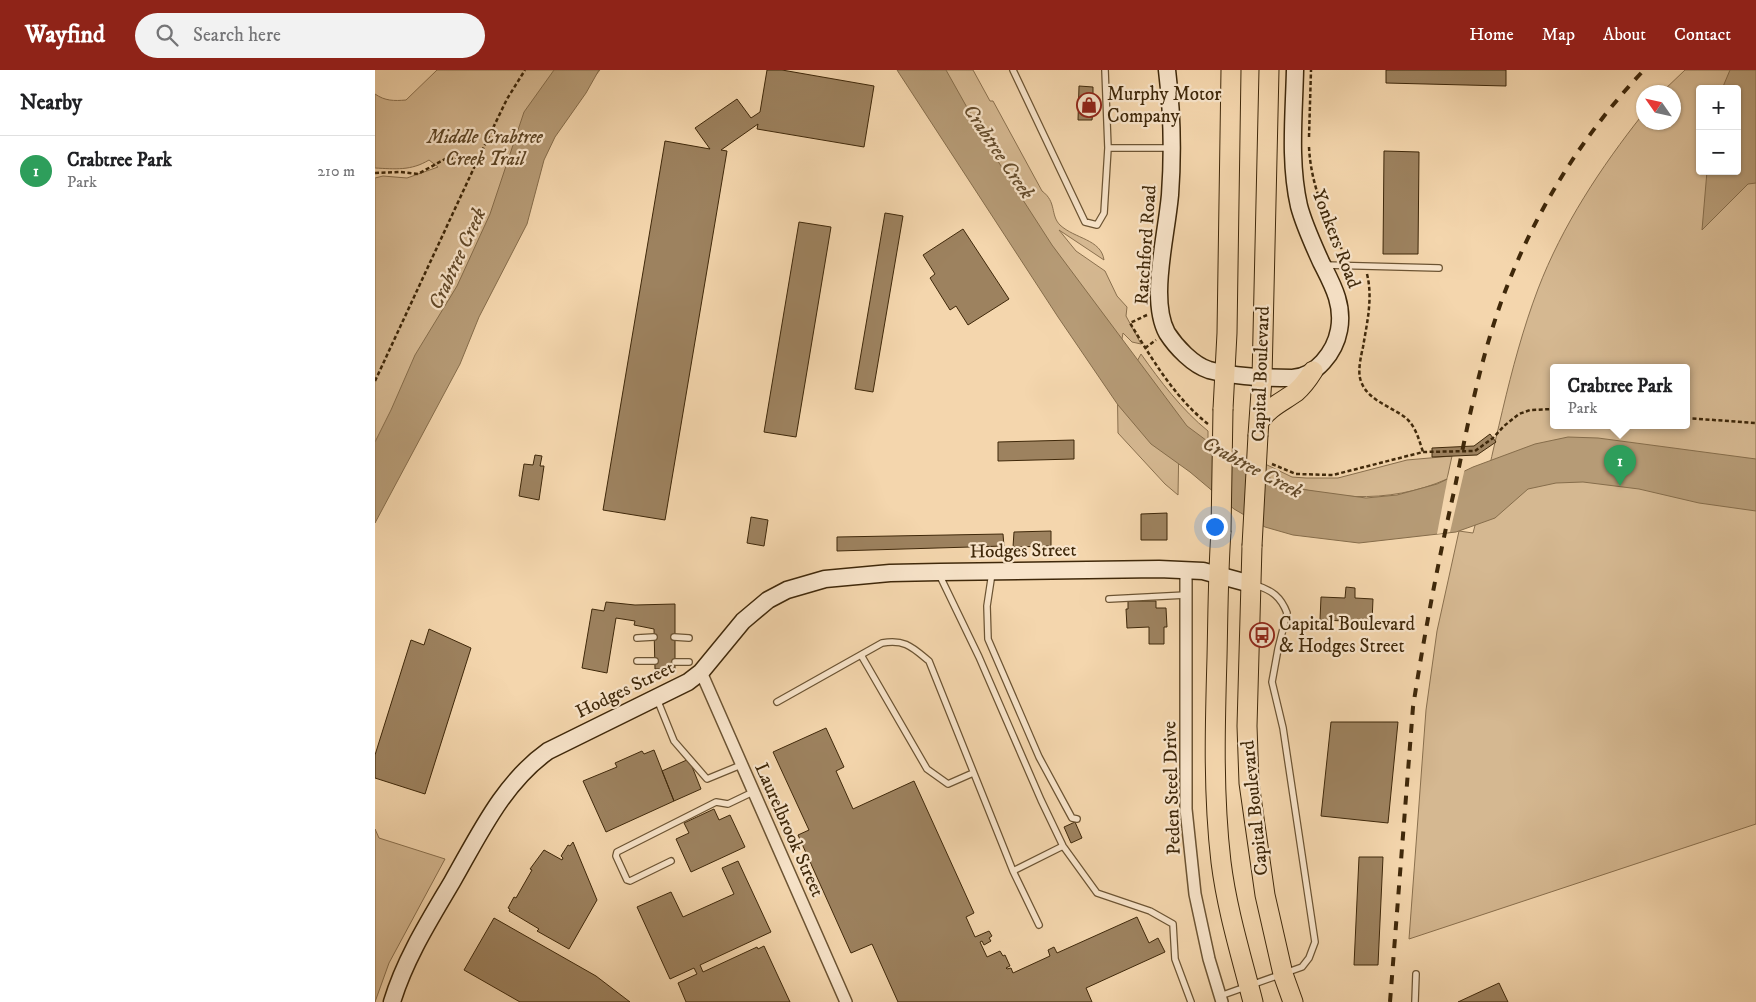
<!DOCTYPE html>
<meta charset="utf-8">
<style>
:root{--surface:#fff;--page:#f2f2f2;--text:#202124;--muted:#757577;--line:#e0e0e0;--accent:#8f2418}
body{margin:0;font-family:"IM FELL DW Pica",serif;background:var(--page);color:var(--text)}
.controls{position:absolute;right:15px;top:15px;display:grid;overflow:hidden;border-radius:5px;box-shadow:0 1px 4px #0004}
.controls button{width:45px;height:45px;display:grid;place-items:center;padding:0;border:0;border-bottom:1px solid var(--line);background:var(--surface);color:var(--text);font:25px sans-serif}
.compass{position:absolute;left:1261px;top:15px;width:45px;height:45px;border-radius:50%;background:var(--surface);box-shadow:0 1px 4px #0004;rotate:304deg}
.you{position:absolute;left:839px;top:456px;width:18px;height:18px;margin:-12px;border:4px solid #fff;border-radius:50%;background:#1a73e8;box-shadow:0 0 0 8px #1a73e833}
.badge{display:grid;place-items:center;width:32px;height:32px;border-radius:50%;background:var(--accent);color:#fff;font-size:16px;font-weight:700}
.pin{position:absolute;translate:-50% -41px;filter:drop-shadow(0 1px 2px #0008)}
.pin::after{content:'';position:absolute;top:26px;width:18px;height:15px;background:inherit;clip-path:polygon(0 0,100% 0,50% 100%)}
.popup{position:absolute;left:1175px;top:294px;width:140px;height:65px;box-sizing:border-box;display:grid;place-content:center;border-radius:5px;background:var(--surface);filter:drop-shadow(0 1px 4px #0005);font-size:16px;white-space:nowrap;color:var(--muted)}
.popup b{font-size:19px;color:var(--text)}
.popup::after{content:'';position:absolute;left:50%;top:100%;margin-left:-10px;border:10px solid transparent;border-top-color:var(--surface)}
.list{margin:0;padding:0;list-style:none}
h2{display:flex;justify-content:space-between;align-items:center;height:65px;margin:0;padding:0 20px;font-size:21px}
h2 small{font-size:16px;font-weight:400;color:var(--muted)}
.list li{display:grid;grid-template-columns:32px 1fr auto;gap:15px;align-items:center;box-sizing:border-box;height:70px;padding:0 20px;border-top:1px solid var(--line)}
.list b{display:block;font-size:19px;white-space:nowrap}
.list p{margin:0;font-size:16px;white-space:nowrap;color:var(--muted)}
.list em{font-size:16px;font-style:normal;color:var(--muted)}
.icon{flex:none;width:28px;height:28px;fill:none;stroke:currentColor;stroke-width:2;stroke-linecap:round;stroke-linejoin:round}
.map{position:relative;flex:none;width:1381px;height:932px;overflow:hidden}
header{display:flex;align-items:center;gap:30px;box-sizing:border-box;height:70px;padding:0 25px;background:var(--accent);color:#fff}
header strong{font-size:24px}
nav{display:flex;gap:28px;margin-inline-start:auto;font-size:18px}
.search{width:350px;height:45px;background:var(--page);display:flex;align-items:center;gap:12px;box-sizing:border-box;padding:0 18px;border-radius:28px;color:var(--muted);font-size:19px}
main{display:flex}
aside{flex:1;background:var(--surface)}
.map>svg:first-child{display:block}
.green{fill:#d5b891;stroke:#8a704e;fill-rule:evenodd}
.water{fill:#b69b76;stroke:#866d4b}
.pier{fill:#f4d6ad}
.building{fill:#9d825f;stroke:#3f280a}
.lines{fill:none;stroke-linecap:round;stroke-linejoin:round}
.lane-casing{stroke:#6c5433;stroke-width:8}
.street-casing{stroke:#6c5433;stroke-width:14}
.secondary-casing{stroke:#3f280a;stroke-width:19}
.primary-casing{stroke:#3f280a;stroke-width:21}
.path{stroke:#3f280a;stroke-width:2.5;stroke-dasharray:4 2.5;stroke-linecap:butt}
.lane{stroke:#f8e4ca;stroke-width:5.5}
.street{stroke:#f8e4ca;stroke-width:11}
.secondary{stroke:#f8e4ca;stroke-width:16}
.primary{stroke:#f4d6ad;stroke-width:19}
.rail{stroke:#3f280a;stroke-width:4;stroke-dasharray:9 9;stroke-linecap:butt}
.primary-bridge-casing{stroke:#3f280a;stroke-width:21;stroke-linecap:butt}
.primary-bridge{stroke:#f4d6ad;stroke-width:19}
.labels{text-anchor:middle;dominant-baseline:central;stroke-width:4.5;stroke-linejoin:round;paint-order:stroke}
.poi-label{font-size:19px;fill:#3f280a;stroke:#f8e4ca;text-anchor:start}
.park-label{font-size:19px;font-style:italic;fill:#5d4525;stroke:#f8e4ca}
.street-label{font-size:19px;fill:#3f280a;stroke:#f8e4ca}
.water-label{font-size:20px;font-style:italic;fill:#634a2a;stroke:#f8e4ca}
</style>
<header>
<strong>Wayfind</strong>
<div class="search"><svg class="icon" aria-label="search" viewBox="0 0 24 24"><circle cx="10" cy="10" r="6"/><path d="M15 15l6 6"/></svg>Search here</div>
<nav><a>Home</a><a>Map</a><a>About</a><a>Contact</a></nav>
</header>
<main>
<aside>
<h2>Nearby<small></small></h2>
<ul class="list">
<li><span class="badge" style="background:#2e9e5b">1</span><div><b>Crabtree Park</b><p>Park</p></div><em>210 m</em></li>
</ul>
</aside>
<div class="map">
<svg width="1381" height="932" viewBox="0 0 1381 932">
<rect width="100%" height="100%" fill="#f4d6ad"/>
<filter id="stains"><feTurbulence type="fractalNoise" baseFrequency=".004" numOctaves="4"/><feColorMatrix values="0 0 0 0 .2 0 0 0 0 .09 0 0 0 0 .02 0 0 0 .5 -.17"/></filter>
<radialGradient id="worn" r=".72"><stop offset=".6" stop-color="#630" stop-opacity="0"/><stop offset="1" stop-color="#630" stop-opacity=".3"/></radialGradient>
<!-- green -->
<path class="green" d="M 62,0 L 225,0 L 162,72 L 0,404 L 0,108 L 8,106 L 32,108 L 63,97 L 54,90 C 36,101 20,99 0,98 L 0,24 C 10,31 19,31 31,30 Z
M 541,0 L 598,0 L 615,31 L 618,31 L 667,121 C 682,132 675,145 685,155 C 700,169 726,169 729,190 L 684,160 L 701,181 L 730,201 L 742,226 L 752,237 L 751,246 L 766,274 L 757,272 L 748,263 L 742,297 L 804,370 L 803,425 L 790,414 L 743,363 L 742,297 Z
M 1310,0 L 1381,0 L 1381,754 L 1034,869 L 1051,640 L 1062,561 L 1084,461 L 1098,463 C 1120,382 1133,298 1163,219 C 1187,156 1226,97 1268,44 L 1268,52 L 1298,52 L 1298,22 L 1287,22 ZM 1325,19 L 1362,19 L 1362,101 L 1325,101 ZM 1179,297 L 1311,297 L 1311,355 L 1179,355 Z
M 766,284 C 785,311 807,340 833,361 L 833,373 L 815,364 L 760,295 Z
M 1077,386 L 1072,409 C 1014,435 945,431 888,405 L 888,393 L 917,407 L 931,408 L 963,408 L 1032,390 Z
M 0,759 L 4,768 L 70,789 L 14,893 L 0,932 Z"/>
<!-- water -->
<path class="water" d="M 179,0 L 224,0 L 211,23 L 180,67 L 169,90 L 152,154 L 104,247 L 85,294 L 0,453 L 0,372 L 16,340 L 40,285 L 82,216 L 115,144 L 149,42 Z
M 522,0 L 571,0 L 617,82 L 677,175 L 812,356 L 863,394 L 903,412 L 925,419 L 991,428 L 1022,425 L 1062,414 L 1098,397 L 1160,374 L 1193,367 L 1223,368 L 1381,389 L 1381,441 L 1324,433 L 1264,419 L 1208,412 L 1181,413 L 1153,419 L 1120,448 L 1081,462 L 984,473 L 918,465 L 890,457 L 859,439 L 815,402 L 776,374 L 743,335 L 683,247 Z
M 1355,0 L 1381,0 L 1381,113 L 1373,114 L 1327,160 L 1332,101 L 1362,101 L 1362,19 L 1347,19 Z"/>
<!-- pier -->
<path class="pier" d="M 1090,398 L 1075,462 L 1062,464 L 1073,406 Z"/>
<!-- building -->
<path class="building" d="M 392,0 L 407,0 L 499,16 L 489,77 L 382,59 L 383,54 L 346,80 L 352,81 L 290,450 L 228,440 L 290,71 L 335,79 L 320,58 L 362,29 L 376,48 L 385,42 Z
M 1011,0 L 1131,0 L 1131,16 L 1011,13 Z
M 704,16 L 718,17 L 718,31 L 724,31 L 724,40 L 718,40 L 717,50 L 703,50 Z
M 1009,81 L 1044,82 L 1043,184 L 1008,184 Z
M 510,143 L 528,146 L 498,322 L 480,319 Z
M 424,152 L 456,157 L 421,367 L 389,362 Z
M 588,159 L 634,229 L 593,255 L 581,236 L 575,240 L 555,208 L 560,204 L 548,185 Z
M 1115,364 L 1121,372 L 1102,385 L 1057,387 L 1057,378 L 1099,376 Z
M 699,370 L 699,389 L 623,391 L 623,372 Z
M 160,385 L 167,386 L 165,396 L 169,396 L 164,430 L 144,426 L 149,394 L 158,395 Z
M 792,443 L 792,470 L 766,470 L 766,444 Z
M 376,447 L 393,450 L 389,476 L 372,473 Z
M 676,461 L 676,476 L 638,477 L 639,462 Z
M 628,464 L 629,476 L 462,481 L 462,467 Z
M 971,517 L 980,518 L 980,528 L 998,529 L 997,552 L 945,550 L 946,527 L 970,528 Z
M 753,531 L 781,531 L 781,538 L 791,538 L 792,557 L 789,557 L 789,574 L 774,574 L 774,557 L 752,558 L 751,539 L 753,539 Z
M 231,532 L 260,535 L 300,534 L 300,599 L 280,599 L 279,559 L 259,555 L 260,551 L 241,548 L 232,603 L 207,598 L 217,539 L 229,541 Z
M 54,559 L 96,578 L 50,724 L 0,708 L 0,685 L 36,570 L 49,575 Z
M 956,652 L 1023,652 L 1013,753 L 946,746 Z
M 451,658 L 469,697 L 461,701 L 478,739 L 539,711 L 599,843 L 591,847 L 600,867 L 614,861 L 617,866 L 614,868 L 616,871 L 609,875 L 607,871 L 605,872 L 612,887 L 625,881 L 628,886 L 630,885 L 635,896 L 631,898 L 632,899 L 636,898 L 638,903 L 675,886 L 673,880 L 679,877 L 682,883 L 762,847 L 774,873 L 783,868 L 790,882 L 711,918 L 717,932 L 523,932 L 497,874 L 476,883 L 423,765 L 434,760 L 398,682 Z
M 279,680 L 299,731 L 231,762 L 208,711 L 242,697 L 240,693 L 267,681 L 269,684 Z
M 314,689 L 326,719 L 299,731 L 287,701 Z
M 339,739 L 344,750 L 355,745 L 370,777 L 316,802 L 301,769 L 314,763 L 309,753 Z
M 700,752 L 707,768 L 696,773 L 689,757 Z
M 198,772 L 222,830 L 194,879 L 162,861 L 164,859 L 134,841 L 135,839 L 133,838 L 139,827 L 141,828 L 157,800 L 155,799 L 169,780 L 187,790 L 188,788 L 186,786 L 193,775 L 195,776 Z
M 984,787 L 1008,787 L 1003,895 L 979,895 Z
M 363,791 L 396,862 L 325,895 L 328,902 L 382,877 L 383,879 L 389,876 L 415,932 L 311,932 L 303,913 L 322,904 L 319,898 L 295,909 L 262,837 L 296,822 L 308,847 L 359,824 L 347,798 Z
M 119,848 L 221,906 L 255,932 L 145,932 L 89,900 Z
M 1124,913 L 1133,932 L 1083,932 Z"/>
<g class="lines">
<defs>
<path id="lane" d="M 638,0 L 710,152 L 722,155 L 729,143 L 733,78 L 730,0
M 733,78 L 796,78
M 950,195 L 1064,198
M 617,503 L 612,536 L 613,569 L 664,687 L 697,748 L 702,749
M 564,504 L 604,587 L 666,730 L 688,776 L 722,823 L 775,841 L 798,854 L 800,889 L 816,932
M 734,529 L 811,525
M 299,567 L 314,568
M 262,568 L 279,567
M 486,585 L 552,699 L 573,714 L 598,703
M 262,591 L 280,591
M 300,592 L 314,592
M 282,629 L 299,671 L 332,709 L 366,695
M 402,632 L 507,573 C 530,569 537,577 554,591 L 638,801 L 688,776
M 296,791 L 255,811 L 252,810 L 241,786 L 242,782 L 341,732 L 353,734 L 378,722
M 638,801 L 664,855
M 845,926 L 927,897 L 934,888 L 940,872 L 908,658 L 897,612 L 903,579 L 912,543 C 906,527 897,520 880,515
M 1040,932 L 1041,904"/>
<path id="street" d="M 811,499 L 811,739 L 820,824 L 834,889 L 847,932
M 326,602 L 471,932"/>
<path id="secondary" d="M 792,0 C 797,41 798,84 795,125 C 792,157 784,190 784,222 C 784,235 786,252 792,263 C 801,277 818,295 834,300 C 860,307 890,308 917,308 C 941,307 960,282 964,260 C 969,234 957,214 946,192 C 938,174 929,155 924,136 C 914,92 919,45 920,0
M 17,932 C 30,889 54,851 77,812 C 104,765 128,713 173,681 L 313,612 L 326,602 L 368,551 L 393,530 L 412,520 L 450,509 L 515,503 L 565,502 L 784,499 L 828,501 L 876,514"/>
<path id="primary" d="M 848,339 L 852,263 L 856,0
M 884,352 C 894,337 907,332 921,322 C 928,316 933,309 938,301
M 883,365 L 887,308 L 894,0
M 846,462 C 843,503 843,545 842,587 C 840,655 838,724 846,792 C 852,840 866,885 878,932
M 877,476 L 872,656 L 874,713 L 890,825 L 908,904 L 918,932"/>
</defs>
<!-- lane casing -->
<use href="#lane" class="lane-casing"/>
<!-- street casing -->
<use href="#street" class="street-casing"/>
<!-- secondary casing -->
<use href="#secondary" class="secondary-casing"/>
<!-- primary casing -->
<use href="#primary" class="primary-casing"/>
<!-- path -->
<path class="path" d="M 934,67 L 936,0
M 934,77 C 936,117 952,152 971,187
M 0,103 L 25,102 L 43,104 L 70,89 L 104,87
M 992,204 C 998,228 992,253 988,277 C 986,286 983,299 985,308 C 990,330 1016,336 1031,348 C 1041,357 1044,370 1048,382
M 772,245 L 755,253 C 777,289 800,328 833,354
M 770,278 L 781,270
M 0,311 L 104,87 L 132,29 L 150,0
M 1311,348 L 1381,353
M 897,394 L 921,404 L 958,405 L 1048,382 L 1100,381 L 1118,368 L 1129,356 L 1144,344 L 1155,340 L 1179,339"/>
<!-- lane -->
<use href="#lane" class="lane"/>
<!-- street -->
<use href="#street" class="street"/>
<!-- secondary -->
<use href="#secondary" class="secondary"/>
<!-- primary -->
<use href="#primary" class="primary"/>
<!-- rail -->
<path class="rail" d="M 1015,932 L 1038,637 L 1041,618 C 1052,550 1065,483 1080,417 C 1093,352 1107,281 1131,219 C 1162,138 1209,63 1269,0"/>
<defs>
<path id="primary-bridge" d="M 846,462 L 848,339
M 877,476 L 883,365"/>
</defs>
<!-- primary-bridge casing -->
<use href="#primary-bridge" class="primary-bridge-casing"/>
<!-- primary-bridge -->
<use href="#primary-bridge" class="primary-bridge"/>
</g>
<!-- icons -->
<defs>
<symbol id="shop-ring" viewBox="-11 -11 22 22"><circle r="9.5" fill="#f8e4ca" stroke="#8f2418" stroke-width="1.5"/><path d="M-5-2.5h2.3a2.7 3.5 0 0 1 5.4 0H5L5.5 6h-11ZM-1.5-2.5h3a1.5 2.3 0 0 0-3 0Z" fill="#8f2418"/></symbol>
<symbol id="bus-ring" viewBox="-11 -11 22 22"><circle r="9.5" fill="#f8e4ca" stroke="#8f2418" stroke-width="1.5"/><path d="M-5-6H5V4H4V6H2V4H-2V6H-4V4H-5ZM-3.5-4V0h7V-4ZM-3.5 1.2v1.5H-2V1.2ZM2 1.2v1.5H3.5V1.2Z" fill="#8f2418"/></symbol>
</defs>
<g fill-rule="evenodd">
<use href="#shop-ring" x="700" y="21" width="28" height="28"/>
<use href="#bus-ring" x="873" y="551" width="28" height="28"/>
</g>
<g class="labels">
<!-- poi labels -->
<g class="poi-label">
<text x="732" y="24">Murphy Motor<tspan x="732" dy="22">Company</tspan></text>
<text x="904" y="554">Capital Boulevard<tspan x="904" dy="22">&amp; Hodges Street</tspan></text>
</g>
<!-- park labels -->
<g class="park-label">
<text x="110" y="67">Middle Crabtree<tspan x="110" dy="22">Creek Trail</tspan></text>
</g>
<!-- street labels -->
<g class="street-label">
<text transform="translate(961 169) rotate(69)">Yonkers Road</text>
<text transform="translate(771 175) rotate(-86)">Ratchford Road</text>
<text transform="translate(886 304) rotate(-88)">Capital Boulevard</text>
<text transform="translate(648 481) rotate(-1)">Hodges Street</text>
<text transform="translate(250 620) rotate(-26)">Hodges Street</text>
<text transform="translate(797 718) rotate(-92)">Peden Steel Drive</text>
<text transform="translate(880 738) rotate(-96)">Capital Boulevard</text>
<text transform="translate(414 760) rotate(66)">Laurelbrook Street</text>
</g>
<!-- water labels -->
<g class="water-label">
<text transform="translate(623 82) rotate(56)">Crabtree Creek</text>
<text transform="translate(83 189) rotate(-65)">Crabtree Creek</text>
<text transform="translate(877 398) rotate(28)">Crabtree Creek</text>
</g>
</g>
<rect width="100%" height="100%" filter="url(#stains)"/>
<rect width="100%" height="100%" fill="url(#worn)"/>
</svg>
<div class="controls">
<button>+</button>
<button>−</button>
</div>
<svg class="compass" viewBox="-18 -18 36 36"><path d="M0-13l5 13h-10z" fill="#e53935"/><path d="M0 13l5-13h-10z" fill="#757577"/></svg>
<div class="you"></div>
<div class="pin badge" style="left:1245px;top:416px;background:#2e9e5b">1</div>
<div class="popup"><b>Crabtree Park</b>Park</div>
</div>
</main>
